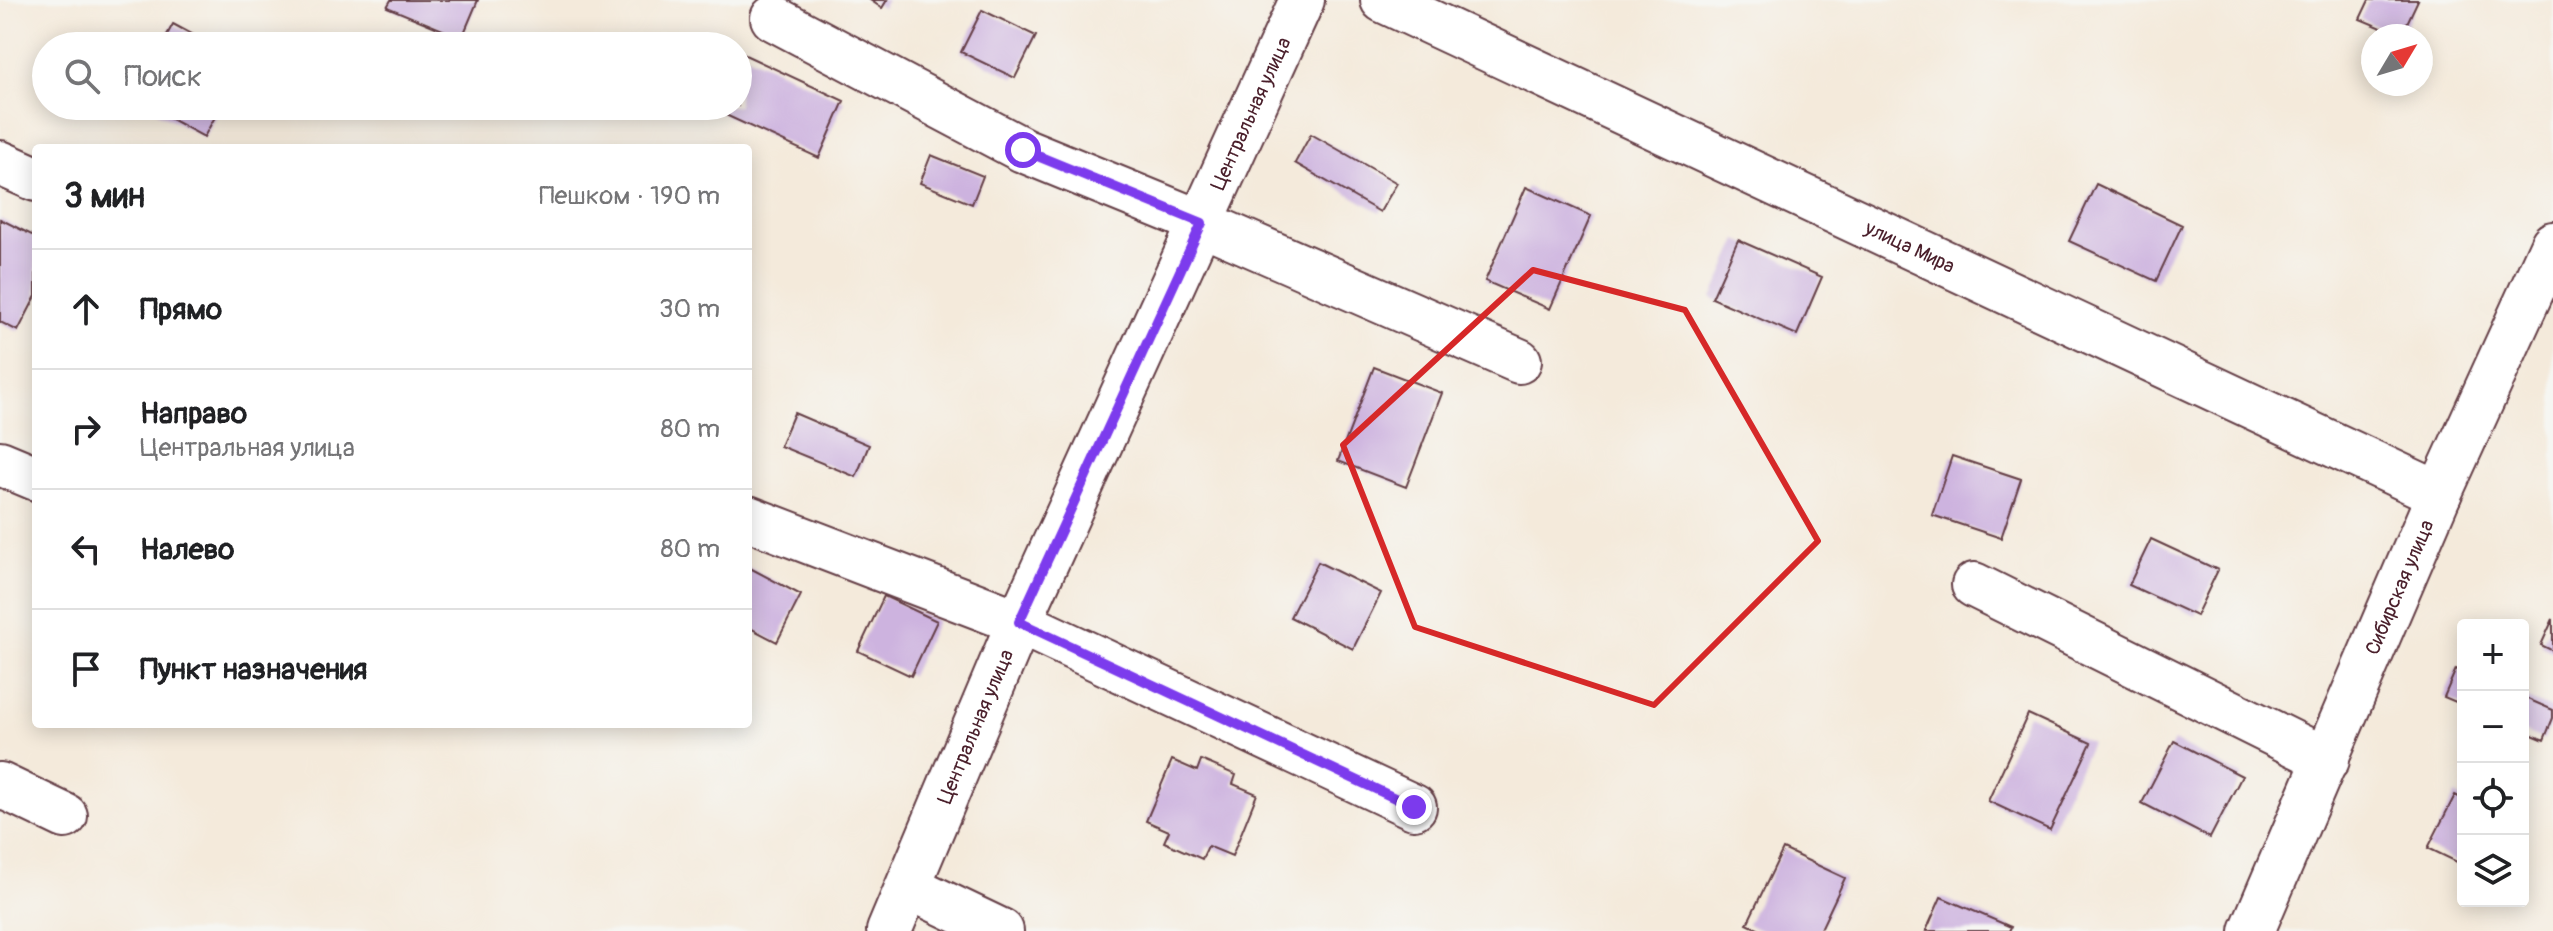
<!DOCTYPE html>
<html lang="ru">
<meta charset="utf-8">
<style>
:root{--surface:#fff;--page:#f2f2f2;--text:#202124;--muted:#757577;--line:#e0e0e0}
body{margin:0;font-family:Pangolin,sans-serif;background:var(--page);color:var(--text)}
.controls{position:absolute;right:24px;bottom:24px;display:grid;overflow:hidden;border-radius:8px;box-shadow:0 4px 20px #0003}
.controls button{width:72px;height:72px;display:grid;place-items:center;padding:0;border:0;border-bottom:2px solid var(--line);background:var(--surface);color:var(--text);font:40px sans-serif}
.compass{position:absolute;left:2361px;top:24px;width:72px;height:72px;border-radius:50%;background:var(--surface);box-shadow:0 4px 20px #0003;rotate:52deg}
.stop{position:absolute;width:24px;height:24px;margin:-18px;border:6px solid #7c3aed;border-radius:50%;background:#fff}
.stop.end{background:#7c3aed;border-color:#fff;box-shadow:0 2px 8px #0008}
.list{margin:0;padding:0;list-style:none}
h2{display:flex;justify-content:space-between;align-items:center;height:104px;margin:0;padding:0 32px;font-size:34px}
h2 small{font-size:26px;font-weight:400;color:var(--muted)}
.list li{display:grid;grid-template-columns:52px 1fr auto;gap:24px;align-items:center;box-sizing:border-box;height:120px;padding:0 32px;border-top:2px solid var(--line)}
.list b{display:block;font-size:30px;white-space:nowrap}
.list p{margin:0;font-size:26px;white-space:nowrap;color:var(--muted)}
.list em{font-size:26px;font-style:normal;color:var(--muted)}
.icon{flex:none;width:44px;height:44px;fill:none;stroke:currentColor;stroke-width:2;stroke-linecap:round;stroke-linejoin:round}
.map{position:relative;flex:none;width:2553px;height:931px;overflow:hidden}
.search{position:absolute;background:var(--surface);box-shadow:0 4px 20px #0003;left:32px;top:32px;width:720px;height:88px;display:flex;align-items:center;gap:20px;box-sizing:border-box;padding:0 28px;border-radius:44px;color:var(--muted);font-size:30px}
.panel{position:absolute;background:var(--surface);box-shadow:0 4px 20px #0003;left:32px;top:144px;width:720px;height:584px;border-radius:8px}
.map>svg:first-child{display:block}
.building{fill:#cdb3df}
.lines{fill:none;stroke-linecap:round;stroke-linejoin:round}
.minor-casing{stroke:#643d45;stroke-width:48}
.minor{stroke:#fff;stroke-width:44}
.route{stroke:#7c3aed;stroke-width:10}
.marked{fill:none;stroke:#d62828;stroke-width:6;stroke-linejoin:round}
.labels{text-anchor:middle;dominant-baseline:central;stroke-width:7;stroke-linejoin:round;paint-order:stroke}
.street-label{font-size:20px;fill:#4a1f2b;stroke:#f6f6f2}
</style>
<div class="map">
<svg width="2553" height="931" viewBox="0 0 2553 931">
<rect width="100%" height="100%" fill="#f6f6f2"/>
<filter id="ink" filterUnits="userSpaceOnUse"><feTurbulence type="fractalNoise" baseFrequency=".0125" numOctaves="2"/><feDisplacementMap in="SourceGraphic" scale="16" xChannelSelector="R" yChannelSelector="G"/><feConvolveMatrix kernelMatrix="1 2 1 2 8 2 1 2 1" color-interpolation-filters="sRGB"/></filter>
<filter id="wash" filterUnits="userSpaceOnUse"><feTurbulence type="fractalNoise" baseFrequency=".006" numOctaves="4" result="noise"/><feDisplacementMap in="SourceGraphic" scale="32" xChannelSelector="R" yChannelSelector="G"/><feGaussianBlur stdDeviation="1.8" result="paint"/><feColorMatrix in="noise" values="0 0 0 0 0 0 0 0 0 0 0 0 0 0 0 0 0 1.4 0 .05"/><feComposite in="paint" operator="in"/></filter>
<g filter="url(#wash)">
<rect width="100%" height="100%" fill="#f4eadb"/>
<g id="blocks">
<!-- building -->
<path class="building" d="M 391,0 L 478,0 L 462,38 L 387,7 Z
M 870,0 L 887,0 L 882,8 Z
M 2369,0 L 2418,0 L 2401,36 L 2360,19 Z
M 982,10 L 1036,36 L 1015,78 L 961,52 Z
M 173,24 L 214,46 L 161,46 Z
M 743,54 L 844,101 L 819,158 L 717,111 L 719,106 L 738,106 L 738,65 Z
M 147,106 L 221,106 L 204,137 Z
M 1311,134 L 1397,183 L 1380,212 L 1295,163 Z
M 931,155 L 983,176 L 972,204 L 920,183 Z
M 2096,184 L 2182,225 L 2156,281 L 2069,241 Z
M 1526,187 L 1591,216 L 1550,309 L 1485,281 Z
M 0,219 L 36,237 L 36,296 L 18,331 L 0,322 Z
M 1738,240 L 1822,277 L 1797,335 L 1712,298 Z
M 1374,367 L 1442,393 L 1406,487 L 1338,461 Z
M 794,413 L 869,445 L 856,477 L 780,446 Z
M 1952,456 L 2021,479 L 2001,538 L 1932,515 Z
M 2151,539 L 2218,570 L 2196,616 L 2129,585 Z
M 1318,562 L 1381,593 L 1353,649 L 1290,617 Z
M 748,567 L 801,595 L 777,642 L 748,627 Z
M 884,596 L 937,621 L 911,676 L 858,651 Z
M 2553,619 L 2553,651 L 2541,645 Z
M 2456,669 L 2463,672 L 2463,705 L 2444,697 Z
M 2523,697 L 2553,710 L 2553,718 L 2544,740 L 2523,731 Z
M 2028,714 L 2091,743 L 2050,830 L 1988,801 Z
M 2174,741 L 2242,776 L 2210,838 L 2142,803 Z
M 1172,760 L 1197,771 L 1201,760 L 1236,775 L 1233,784 L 1257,794 L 1232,856 L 1208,846 L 1202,859 L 1164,842 L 1169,831 L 1146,821 Z
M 2455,795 L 2463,799 L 2463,865 L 2428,848 Z
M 1783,849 L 1845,878 L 1820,931 L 1762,931 L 1747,924 Z
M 1941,897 L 2011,927 L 2009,931 L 1926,931 Z"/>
</g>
</g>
<g filter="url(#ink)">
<use href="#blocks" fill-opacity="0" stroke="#643d45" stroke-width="2"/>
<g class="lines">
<defs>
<g id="minor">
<path id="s1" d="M 1383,0 L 2439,494"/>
<path d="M 773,18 L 1023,150 L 1202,223 L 1519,361"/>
<path d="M 0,163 L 36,179"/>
<path d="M 0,463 L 36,478"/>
<path d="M 748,518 L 1019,622 L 1414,807"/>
<path d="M 1974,585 L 2327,760"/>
<path d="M 0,785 L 65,816"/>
<path d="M 909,887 L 1001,931"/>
<path id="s2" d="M 889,931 L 1019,622 L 1302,0"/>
<path id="s3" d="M 2252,931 L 2439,494 L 2553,244"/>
</g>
</defs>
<!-- minor casing -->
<use href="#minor" class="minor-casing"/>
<!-- minor -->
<use href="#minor" class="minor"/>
</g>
</g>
<g class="lines" filter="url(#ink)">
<!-- route -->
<path class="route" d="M 1023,150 L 1202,223 L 1019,622 L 1414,807"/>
</g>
<!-- marked area -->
<path class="marked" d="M 1533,270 L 1685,310 L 1818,541 L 1654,705 L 1415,627 L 1343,445 Z"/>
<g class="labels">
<!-- street labels -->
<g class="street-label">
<text stroke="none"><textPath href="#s2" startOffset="894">Центральная улица</textPath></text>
<text stroke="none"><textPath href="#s1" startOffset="582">улица Мира</textPath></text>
<text stroke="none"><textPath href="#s3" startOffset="374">Сибирская улица</textPath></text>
<text stroke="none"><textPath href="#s2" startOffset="222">Центральная улица</textPath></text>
</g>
</g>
</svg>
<div class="controls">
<button>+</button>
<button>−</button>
<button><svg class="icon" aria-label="locate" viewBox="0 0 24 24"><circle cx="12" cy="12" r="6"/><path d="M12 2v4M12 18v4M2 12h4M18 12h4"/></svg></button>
<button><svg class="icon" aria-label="layers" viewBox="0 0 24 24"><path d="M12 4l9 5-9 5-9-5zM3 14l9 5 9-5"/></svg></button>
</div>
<svg class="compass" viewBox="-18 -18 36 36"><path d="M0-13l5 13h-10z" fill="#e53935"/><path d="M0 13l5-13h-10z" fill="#757577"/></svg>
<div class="stop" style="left:1023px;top:150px"></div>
<div class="stop end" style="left:1414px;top:807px"></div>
<div class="search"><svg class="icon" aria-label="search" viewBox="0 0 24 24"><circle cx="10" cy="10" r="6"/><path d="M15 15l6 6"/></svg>Поиск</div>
<section class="panel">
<h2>3 мин<small>Пешком · 190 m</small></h2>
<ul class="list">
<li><svg class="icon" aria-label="ahead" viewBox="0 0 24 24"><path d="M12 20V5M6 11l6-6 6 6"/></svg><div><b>Прямо</b></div><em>30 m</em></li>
<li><svg class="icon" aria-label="right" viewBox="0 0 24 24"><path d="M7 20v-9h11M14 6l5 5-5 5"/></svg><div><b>Направо</b><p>Центральная улица</p></div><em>80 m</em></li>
<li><svg class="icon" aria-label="left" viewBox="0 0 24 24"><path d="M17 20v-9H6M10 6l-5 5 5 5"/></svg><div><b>Налево</b></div><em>80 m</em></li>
<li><svg class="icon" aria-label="arrive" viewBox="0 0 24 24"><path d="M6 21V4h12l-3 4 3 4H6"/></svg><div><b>Пункт назначения</b></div></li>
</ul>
</section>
</div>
